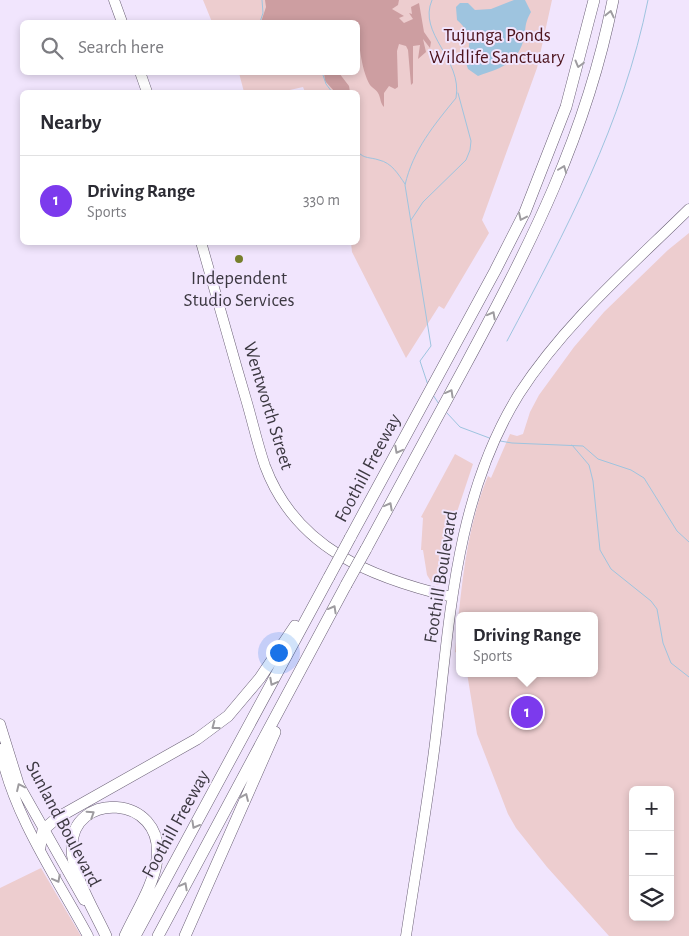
<!DOCTYPE html>
<meta charset="utf-8">
<style>
:root{--surface:#fff;--page:#f2f2f3;--text:#2b2b33;--muted:#7c7c81;--line:#e1e1e2;--accent:#7c3aed}
body{margin:0;font-family:"Alegreya Sans",sans-serif;background:var(--page);color:var(--text)}
.controls{position:absolute;right:15px;bottom:15px;display:grid;overflow:hidden;border-radius:8px;box-shadow:0 2px 8px #0003}
.controls button{width:45px;height:45px;display:grid;place-items:center;padding:0;border:0;border-bottom:1px solid var(--line);background:var(--surface);color:var(--text);font:25px sans-serif}
.you{position:absolute;left:278px;top:652px;width:18px;height:18px;margin:-12px;border:4px solid #fff;border-radius:50%;background:#1a73e8;box-shadow:0 0 0 8px #1a73e833}
.badge{display:grid;place-items:center;width:32px;height:32px;border-radius:50%;background:var(--accent);color:#fff;font-size:16px;font-weight:700}
.pin{position:absolute;translate:-50% -50%;border:2px solid #fff;box-shadow:0 1px 5px #0006}
.popup{position:absolute;left:456px;top:612px;width:142px;height:65px;box-sizing:border-box;display:grid;place-content:center;border-radius:8px;background:var(--surface);filter:drop-shadow(0 1px 4px #0005);font-size:16px;white-space:nowrap;color:var(--muted)}
.popup b{font-size:19px;color:var(--text)}
.popup::after{content:'';position:absolute;left:50%;top:100%;margin-left:-10px;border:10px solid transparent;border-top-color:var(--surface)}
.list{margin:0;padding:0;list-style:none}
h2{display:flex;justify-content:space-between;align-items:center;height:65px;margin:0;padding:0 20px;font-size:21px}
h2 small{font-size:16px;font-weight:400;color:var(--muted)}
.list li{display:grid;grid-template-columns:32px 1fr auto;gap:15px;align-items:center;box-sizing:border-box;height:90px;padding:0 20px;border-top:1px solid var(--line)}
.list b{display:block;font-size:19px;white-space:nowrap}
.list p{margin:0;font-size:16px;white-space:nowrap;color:var(--muted)}
.list em{font-size:16px;font-style:normal;color:var(--muted)}
.icon{flex:none;width:28px;height:28px;fill:none;stroke:currentColor;stroke-width:2;stroke-linecap:round;stroke-linejoin:round}
.map{position:relative;flex:none;width:689px;height:936px;overflow:hidden}
.search{position:absolute;background:var(--surface);box-shadow:0 2px 8px #0003;left:20px;top:20px;width:340px;height:55px;display:flex;align-items:center;gap:12px;box-sizing:border-box;padding:0 18px;border-radius:8px;color:var(--muted);font-size:19px}
.panel{position:absolute;background:var(--surface);box-shadow:0 2px 8px #0003;left:20px;top:90px;width:340px;height:155px;border-radius:8px}
.map>svg:first-child{display:block}
.green{fill:#edcdcf;fill-rule:evenodd}
.forest{fill:#cd9ea1}
.water{fill:#9ec4df}
.lines{fill:none;stroke-linecap:round;stroke-linejoin:round}
.stream{stroke:#9ec4df;stroke-width:1}
.major-casing{stroke:#6a6075;stroke-width:11}
.highway-casing{stroke:#6a6075;stroke-width:12}
.major{stroke:#fff;stroke-width:10}
.highway{stroke:#fff;stroke-width:11}
.highway-bridge-casing{stroke:#6a6075;stroke-width:12;stroke-linecap:butt}
.highway-bridge{stroke:#fff;stroke-width:11}
.oneway{stroke:#9e9ca0}
.poi-dot{fill:#767f2b;stroke:#f1e5fd;stroke-width:2}
.labels{text-anchor:middle;dominant-baseline:central;stroke-width:4;stroke-linejoin:round;paint-order:stroke}
.park-label{font-size:19px;fill:#4d141d;stroke:#f1e5fd}
.poi-label{font-size:19px;fill:#3c3841;stroke:#f1e5fd}
.street-label{font-size:19px;fill:#3c3841;stroke:#f1e5fd}
</style>
<div class="map">
<svg width="689" height="936" viewBox="0 0 689 936">
<rect width="100%" height="100%" fill="#f1e5fd"/>
<!-- green -->
<path class="green" d="M 203,0 L 552,0 L 537,68 L 482,220 L 489,233 L 444,309 L 439,306 L 406,358 L 352,252 L 351,243 L 358,242 L 358,92 L 305,92 L 303,87 L 281,92 L 244,92 L 239,73 L 358,72 L 358,22 L 212,22 Z
M 689,233 L 689,936 L 609,936 L 547,867 L 516,828 L 508,814 L 477,734 L 467,673 L 594,673 L 594,616 L 460,616 L 459,654 L 455,652 C 461,593 465,531 488,476 L 491,478 L 510,434 L 517,436 L 523,434 L 530,412 L 539,395 L 574,347 L 604,312 L 668,250 ZM 633,790 L 670,790 L 670,917 L 633,917 Z
M 455,454 L 473,464 L 456,515 L 443,582 L 438,585 L 432,583 L 427,575 L 423,550 L 421,550 L 423,518 L 421,517 Z
M 41,868 L 81,936 L 0,936 L 0,888 Z"/>
<!-- forest -->
<path class="forest" d="M 265,0 L 399,0 L 398,5 L 392,9 L 404,16 L 399,18 L 404,23 L 413,19 L 409,13 L 412,14 L 411,7 L 419,3 L 424,32 L 431,42 L 430,48 L 423,39 L 426,52 L 418,59 L 420,45 L 413,46 L 413,83 L 411,85 L 408,50 L 406,46 L 399,44 L 397,51 L 398,87 L 395,89 L 389,86 L 384,93 L 384,107 C 380,103 381,98 378,93 C 377,90 372,88 370,85 C 361,70 358,39 358,22 L 261,22 L 266,7 Z
M 324,73 L 339,73 L 349,86 L 350,92 L 335,92 L 325,81 Z"/>
<!-- water -->
<path class="water" d="M 514,0 L 525,0 L 531,12 C 523,26 527,29 523,42 C 516,64 499,69 478,76 L 468,69 L 465,60 C 472,43 471,32 457,20 L 456,7 L 460,3 L 468,3 L 475,10 L 491,9 Z"/>
<g class="lines">
<!-- stream -->
<path class="stream" d="M 260,22 L 263,13 L 262,0
M 322,72 L 326,84 L 332,92
M 358,152 C 364,159 370,157 379,160 C 392,163 398,174 405,184
M 411,220 L 423,202 L 466,160 L 470,150 L 471,141 L 458,93
M 507,341 C 566,230 623,124 648,0
M 428,385 L 420,361 L 431,346 L 405,185 C 413,150 434,125 456,98 C 463,59 417,34 432,0
M 433,395 L 439,404
M 447,413 L 460,427 L 492,439
M 500,441 L 512,443 L 583,446 L 598,459 L 631,470 L 644,478 L 677,531 L 689,542
M 572,445 L 589,465 L 593,481 L 600,550 L 611,569 L 651,601 L 657,609 L 663,643 L 671,663 L 689,677"/>
<defs>
<path id="major" d="M 114,0 L 122,22
M 140,72 L 147,92
M 201,242 C 216,294 230,345 245,396 C 252,419 257,443 265,466 C 296,549 372,578 452,597
M 0,724 L 19,785 L 84,900
M 0,749 C 13,815 56,877 88,936
M 406,936 C 416,869 428,802 436,735 C 450,618 455,497 519,394 C 565,323 629,268 689,209"/>
<path id="highway" d="M 350,538 L 495,271 L 525,212 L 566,107 L 594,0
M 366,549 C 399,488 432,427 465,366 C 530,245 586,137 613,0
M 40,847 L 43,830 L 57,818 L 197,739 L 228,716 L 260,678 L 295,626
M 106,936 C 95,912 72,875 72,848 C 70,791 165,793 157,859 C 154,885 136,912 125,936
M 135,936 L 329,577
M 158,936 L 346,585
M 185,936 L 275,732"/>
</defs>
<!-- major casing -->
<use href="#major" class="major-casing"/>
<!-- highway casing -->
<use href="#highway" class="highway-casing"/>
<!-- major -->
<use href="#major" class="major"/>
<!-- highway -->
<use href="#highway" class="highway"/>
<defs>
<path id="highway-bridge" d="M 329,577 L 350,538
M 346,585 L 366,549"/>
</defs>
<!-- highway-bridge casing -->
<use href="#highway-bridge" class="highway-bridge-casing"/>
<!-- highway-bridge -->
<use href="#highway-bridge" class="highway-bridge"/>
</g>
<!-- one-way arrows -->
<defs><path id="oneway-chevron" d="M-2-3.5L2.5 0L-2 3.5" fill="none" stroke-width="1.6" stroke-linecap="round" stroke-linejoin="round" transform="scale(1.25)"/></defs>
<g class="oneway">
<use href="#oneway-chevron" transform="translate(610 14) rotate(-77)"/>
<use href="#oneway-chevron" transform="translate(579 64) rotate(105)"/>
<use href="#oneway-chevron" transform="translate(563 169) rotate(-69)"/>
<use href="#oneway-chevron" transform="translate(522 217) rotate(115)"/>
<use href="#oneway-chevron" transform="translate(492 315) rotate(-62)"/>
<use href="#oneway-chevron" transform="translate(450 393) rotate(-61)"/>
<use href="#oneway-chevron" transform="translate(398 450) rotate(118)"/>
<use href="#oneway-chevron" transform="translate(389 506) rotate(-62)"/>
<use href="#oneway-chevron" transform="translate(333 609) rotate(-61)"/>
<use href="#oneway-chevron" transform="translate(273 682) rotate(118)"/>
<use href="#oneway-chevron" transform="translate(215 726) rotate(143)"/>
<use href="#oneway-chevron" transform="translate(20 787) rotate(-115)"/>
<use href="#oneway-chevron" transform="translate(245 797) rotate(-66)"/>
<use href="#oneway-chevron" transform="translate(91 814) rotate(-33)"/>
<use href="#oneway-chevron" transform="translate(195 825) rotate(119)"/>
<use href="#oneway-chevron" transform="translate(57 879) rotate(62)"/>
<use href="#oneway-chevron" transform="translate(184 886) rotate(-62)"/>
</g>
<!-- markers -->
<circle class="poi-dot" cx="239" cy="259" r="5"/>
<g class="labels">
<!-- park labels -->
<g class="park-label">
<text x="497" y="35">Tujunga Ponds<tspan x="497" dy="22">Wildlife Sanctuary</tspan></text>
</g>
<!-- poi labels -->
<g class="poi-label">
<text x="239" y="278">Independent<tspan x="239" dy="22">Studio Services</tspan></text>
</g>
<!-- street labels -->
<g class="street-label">
<text transform="translate(268 406) rotate(73)">Wentworth Street</text>
<text transform="translate(368 468) rotate(-62)">Foothill Freeway</text>
<text transform="translate(441 577) rotate(-81)">Foothill Boulevard</text>
<text transform="translate(63 824) rotate(62)">Sunland Boulevard</text>
<text transform="translate(176 824) rotate(-61)">Foothill Freeway</text>
</g>
</g>
</svg>
<div class="controls">
<button>+</button>
<button>−</button>
<button><svg class="icon" aria-label="layers" viewBox="0 0 24 24"><path d="M12 4l9 5-9 5-9-5zM3 14l9 5 9-5"/></svg></button>
</div>
<div class="you"></div>
<div class="pin badge" style="left:527px;top:712px">1</div>
<div class="popup"><b>Driving Range</b>Sports</div>
<div class="search"><svg class="icon" aria-label="search" viewBox="0 0 24 24"><circle cx="10" cy="10" r="6"/><path d="M15 15l6 6"/></svg>Search here</div>
<section class="panel">
<h2>Nearby<small></small></h2>
<ul class="list">
<li><span class="badge">1</span><div><b>Driving Range</b><p>Sports</p></div><em>330 m</em></li>
</ul>
</section>
</div>
